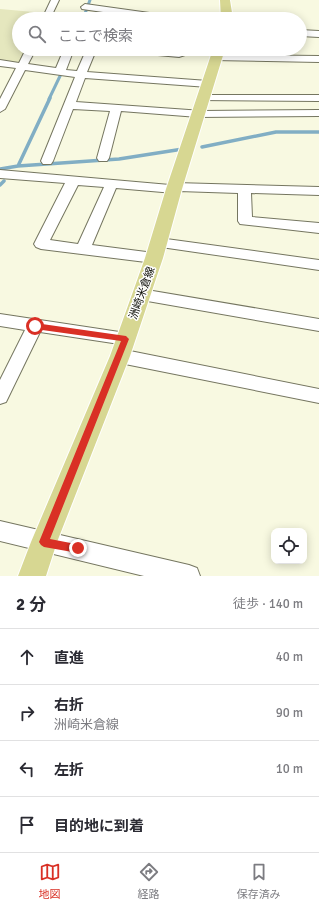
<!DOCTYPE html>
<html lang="ja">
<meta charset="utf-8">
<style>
:root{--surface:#fff;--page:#f7f7f7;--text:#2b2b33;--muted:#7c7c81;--line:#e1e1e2;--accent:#d93025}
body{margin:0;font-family:Signika,"Noto Sans JP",sans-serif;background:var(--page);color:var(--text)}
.controls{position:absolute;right:12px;bottom:12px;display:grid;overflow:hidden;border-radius:8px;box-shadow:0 2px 10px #0003}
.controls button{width:36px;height:36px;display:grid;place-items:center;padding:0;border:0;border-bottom:1px solid var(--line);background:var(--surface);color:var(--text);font:20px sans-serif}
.stop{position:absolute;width:12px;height:12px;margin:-9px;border:3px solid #d93025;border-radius:50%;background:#fff}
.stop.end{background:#d93025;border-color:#fff;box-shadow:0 1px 4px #0008}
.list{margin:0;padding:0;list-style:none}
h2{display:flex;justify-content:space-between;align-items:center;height:52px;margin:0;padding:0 16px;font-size:17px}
h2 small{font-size:13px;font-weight:400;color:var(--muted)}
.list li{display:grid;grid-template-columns:26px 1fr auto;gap:12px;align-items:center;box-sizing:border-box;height:56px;padding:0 16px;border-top:1px solid var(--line)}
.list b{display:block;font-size:15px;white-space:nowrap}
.list p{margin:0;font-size:13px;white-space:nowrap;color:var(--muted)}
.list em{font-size:13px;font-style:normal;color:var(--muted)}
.icon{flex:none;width:22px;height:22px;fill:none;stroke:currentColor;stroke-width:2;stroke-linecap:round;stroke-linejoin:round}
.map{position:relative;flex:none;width:319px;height:576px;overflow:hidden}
.search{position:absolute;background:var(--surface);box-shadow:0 2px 10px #0003;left:12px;right:12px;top:12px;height:44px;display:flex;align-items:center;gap:10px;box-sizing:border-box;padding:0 14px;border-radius:22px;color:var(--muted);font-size:15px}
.sheet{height:276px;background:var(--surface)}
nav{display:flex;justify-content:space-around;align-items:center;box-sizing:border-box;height:56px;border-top:1px solid var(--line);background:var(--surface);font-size:11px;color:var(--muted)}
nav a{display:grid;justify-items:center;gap:2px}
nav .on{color:var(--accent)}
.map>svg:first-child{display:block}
.green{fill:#e5e7be}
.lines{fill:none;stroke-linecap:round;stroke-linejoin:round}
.stream-far1{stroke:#81aec4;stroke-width:3}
.stream{stroke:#81aec4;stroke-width:3.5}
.minor-casing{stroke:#757660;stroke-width:2}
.major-casing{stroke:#fff;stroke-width:2}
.minor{fill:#fff;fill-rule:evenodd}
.major{fill:#d7d792;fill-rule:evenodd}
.route{fill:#d93025}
.labels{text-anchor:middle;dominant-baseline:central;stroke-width:3;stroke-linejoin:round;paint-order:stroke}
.street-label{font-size:11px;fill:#0f1008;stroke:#fff}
</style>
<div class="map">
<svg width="319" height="576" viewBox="0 0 319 576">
<rect width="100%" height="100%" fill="#f8f9e1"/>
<!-- green -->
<path class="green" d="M 0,9 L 45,13 L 42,19 L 19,19 L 19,49 L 27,49 L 20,61 L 14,63 L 0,61 Z"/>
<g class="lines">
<!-- stream-far1 -->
<path class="stream-far1" d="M 83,19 L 90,0
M 49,99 L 61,74"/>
<!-- stream -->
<path class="stream" d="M 50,98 L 18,166 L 119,159 L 183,149
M 202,147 L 276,132 L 319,132
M 0,169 L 18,166
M 0,185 L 4,181"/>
<defs>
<path id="minor" d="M 51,0 L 59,0 L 50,19 L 42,19 Z
M 85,4 L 171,16 L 175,19 L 152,19 L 82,9 L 81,7 Z
M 300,30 L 319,31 L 319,37 L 300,36 Z
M 26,49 L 36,49 L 28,64 L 56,68 L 64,49 L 74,49 L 66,70 L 77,71 L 84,55 L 89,52 L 94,55 L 87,72 L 208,81 L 213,84 L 208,87 L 85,78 L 76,102 L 203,111 L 319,110 L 319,116 L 198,117 L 121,111 L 109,158 L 107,161 L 99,161 L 97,158 L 110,111 L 73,109 L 53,161 L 51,164 L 43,164 L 41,161 L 75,77 L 25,70 L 5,109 L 0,112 L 0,99 L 16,68 L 0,66 L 0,60 L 19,63 Z
M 121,49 C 140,49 158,50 176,51 C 181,51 186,49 192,49 L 188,54 L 179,57 L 126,52 Z
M 216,55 L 319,56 L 319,62 L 213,60 L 211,58 L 213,56 Z
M 203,95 L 319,95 L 319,101 L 199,100 L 198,98 Z
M 0,170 L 170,185 L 175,183 L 319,187 L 319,195 L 251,193 L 252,217 L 319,223 L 319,233 L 240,224 L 238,221 L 238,193 L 179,191 L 174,193 L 116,188 L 92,245 L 154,253 L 159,254 L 161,258 L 159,262 L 154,263 L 41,249 L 36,247 L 34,244 L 65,183 L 0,178 ZM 78,185 L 104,187 L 78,244 L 50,240 Z
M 159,238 L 319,260 L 319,270 L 154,246 L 152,243 L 154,240 Z
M 141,289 L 319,319 L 319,331 L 136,299 L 133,295 L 136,291 Z
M 0,314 L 126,333 L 132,335 L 134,339 L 132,343 L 126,345 L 40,332 L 6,402 L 0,404 L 0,380 L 25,330 L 0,326 Z
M 120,349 L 319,389 L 319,403 L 120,363 L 114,361 L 112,356 L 114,351 Z
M 0,521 L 189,565 L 197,568 L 200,576 L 144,576 L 0,541 Z"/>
<path id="major" d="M 220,0 L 230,0 L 233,19 L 221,19 Z
M 213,49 L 225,49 L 182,189 L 163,258 L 130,356 L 57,542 L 46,576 L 18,576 L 31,542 L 110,356 L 145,258 L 166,189 Z"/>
</defs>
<!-- minor casing -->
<use href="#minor" class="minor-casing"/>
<!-- major casing -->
<use href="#major" class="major-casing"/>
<!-- minor -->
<use href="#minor" class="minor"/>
<!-- major -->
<use href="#major" class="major"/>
</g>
<!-- route -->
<path class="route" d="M 35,323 L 126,336 L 129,339 L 50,539 L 81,545 L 82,548 L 81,552 L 78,553 L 44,547 L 41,545 L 39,542 L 121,341 L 35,329 L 32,326 Z"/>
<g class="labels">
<!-- street labels -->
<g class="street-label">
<text transform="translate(142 293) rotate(-70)">洲崎米倉線</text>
</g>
</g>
</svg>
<div class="controls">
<button><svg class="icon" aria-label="locate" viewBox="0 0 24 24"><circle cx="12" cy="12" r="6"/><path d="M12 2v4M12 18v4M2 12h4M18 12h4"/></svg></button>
</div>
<div class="stop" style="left:35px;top:326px"></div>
<div class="stop end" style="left:78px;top:548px"></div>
<div class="search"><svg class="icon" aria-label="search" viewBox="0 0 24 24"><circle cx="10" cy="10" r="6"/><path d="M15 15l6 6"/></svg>ここで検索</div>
</div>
<section class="sheet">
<h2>2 分<small>徒歩 · 140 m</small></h2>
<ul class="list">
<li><svg class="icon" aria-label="ahead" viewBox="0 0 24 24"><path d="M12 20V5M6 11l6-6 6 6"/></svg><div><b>直進</b></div><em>40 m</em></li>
<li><svg class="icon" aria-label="right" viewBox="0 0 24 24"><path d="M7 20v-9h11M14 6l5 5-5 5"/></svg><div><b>右折</b><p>洲崎米倉線</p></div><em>90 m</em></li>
<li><svg class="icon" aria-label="left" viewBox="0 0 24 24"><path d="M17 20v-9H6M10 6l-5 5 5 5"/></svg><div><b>左折</b></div><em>10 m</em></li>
<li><svg class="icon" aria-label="arrive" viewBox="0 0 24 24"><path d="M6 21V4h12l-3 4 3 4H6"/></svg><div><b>目的地に到着</b></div></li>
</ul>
</section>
<nav>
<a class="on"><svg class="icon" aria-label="map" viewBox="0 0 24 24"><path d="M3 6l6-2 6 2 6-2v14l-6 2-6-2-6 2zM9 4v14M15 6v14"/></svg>地図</a>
<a><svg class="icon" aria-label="directions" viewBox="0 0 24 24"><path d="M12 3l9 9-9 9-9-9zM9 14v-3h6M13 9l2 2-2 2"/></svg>経路</a>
<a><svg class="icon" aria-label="saved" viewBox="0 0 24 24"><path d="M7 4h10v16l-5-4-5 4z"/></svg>保存済み</a>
</nav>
